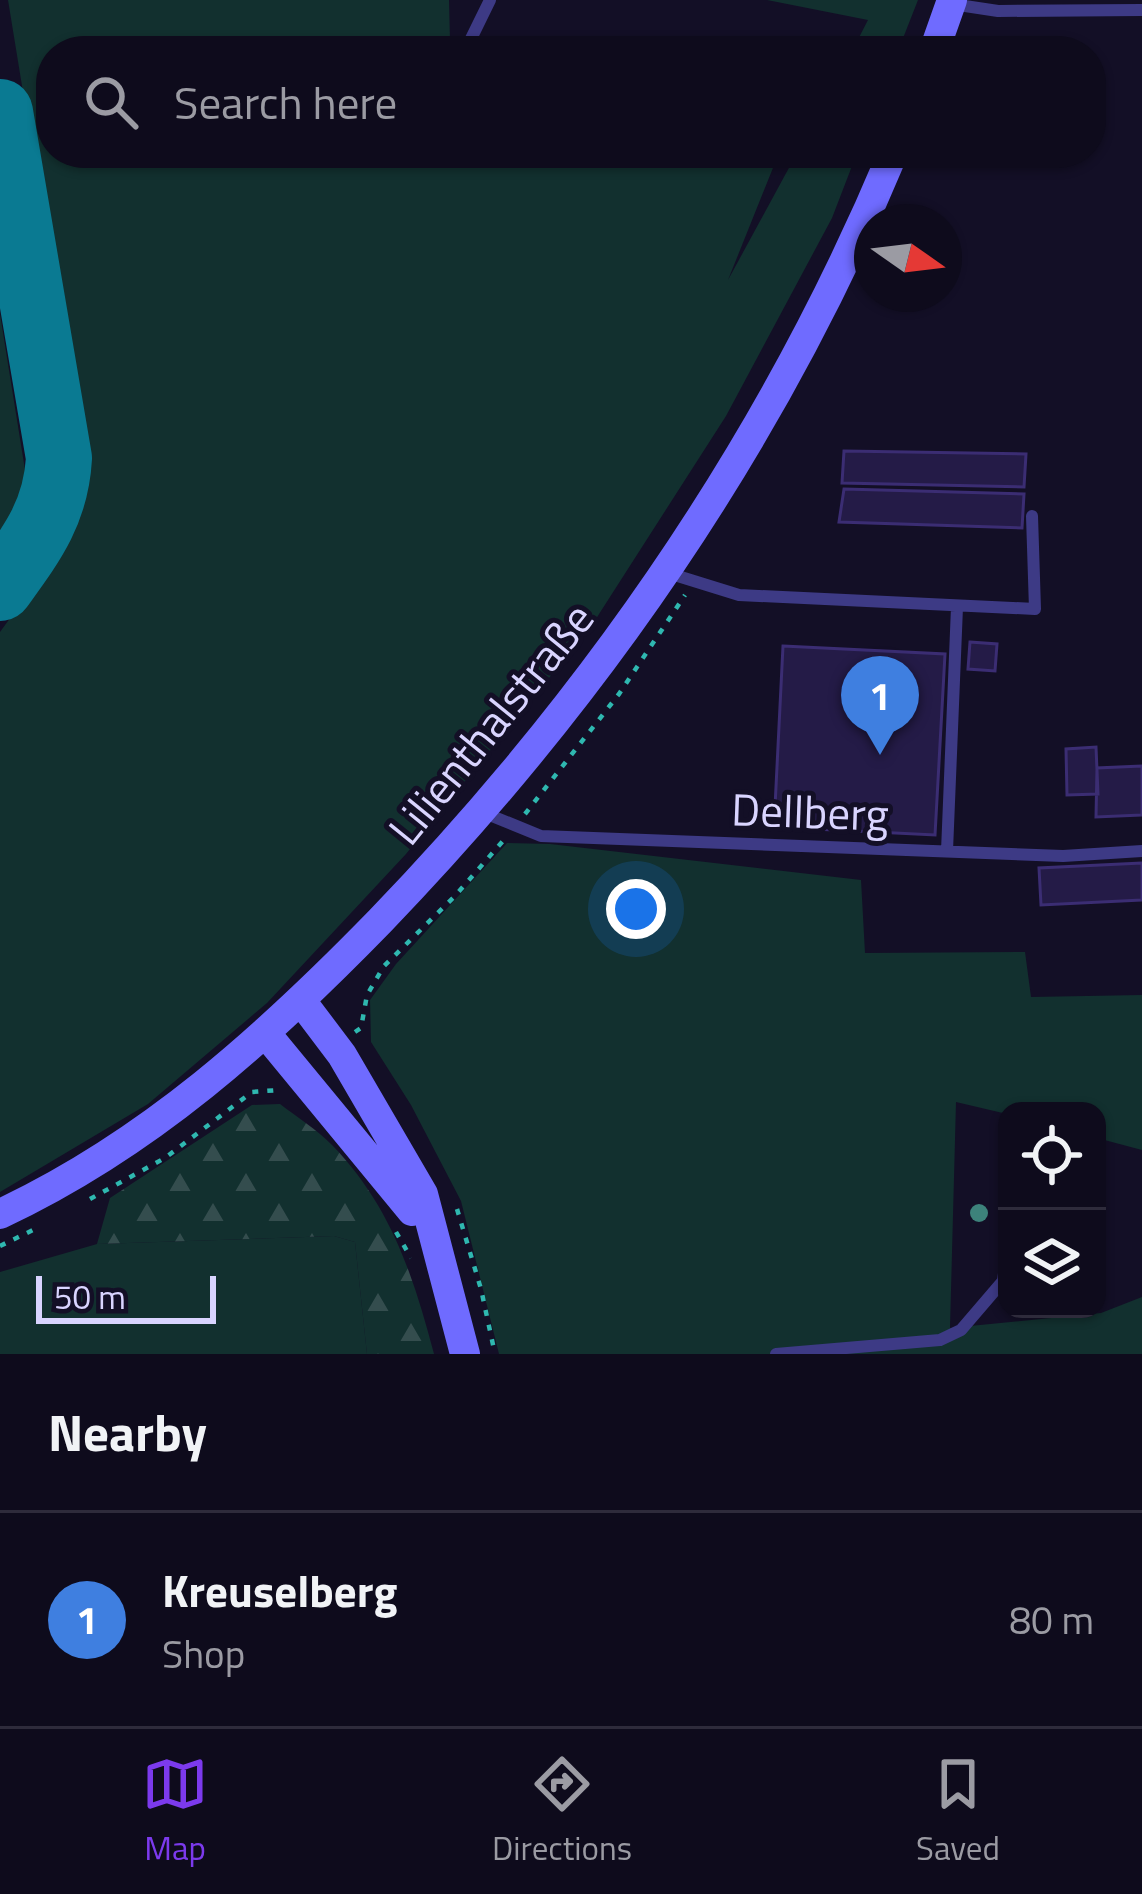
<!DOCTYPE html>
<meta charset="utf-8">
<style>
:root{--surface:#0e0b1c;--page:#1c1929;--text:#f1f3f6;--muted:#9b9ba3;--line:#2e2b3b;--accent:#7c3aed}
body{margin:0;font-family:"Titillium Web",sans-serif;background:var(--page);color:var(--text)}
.controls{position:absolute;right:36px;bottom:36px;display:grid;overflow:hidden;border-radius:24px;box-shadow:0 3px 9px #0004}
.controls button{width:108px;height:108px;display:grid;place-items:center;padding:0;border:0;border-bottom:3px solid var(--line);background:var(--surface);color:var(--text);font:60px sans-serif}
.compass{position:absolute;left:854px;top:204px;width:108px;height:108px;border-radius:50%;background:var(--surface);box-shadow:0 3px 9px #0004;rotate:104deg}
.scale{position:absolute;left:36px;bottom:30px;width:180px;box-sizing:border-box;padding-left:12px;border:6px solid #d9d4ff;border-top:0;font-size:33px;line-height:42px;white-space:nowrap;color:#d9d4ff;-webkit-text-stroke:9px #130f26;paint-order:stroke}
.you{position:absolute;left:636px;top:909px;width:42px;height:42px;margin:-30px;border:9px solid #fff;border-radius:50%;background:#1a73e8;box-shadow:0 0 0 18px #1a73e833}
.badge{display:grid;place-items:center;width:78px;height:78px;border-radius:50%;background:var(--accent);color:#fff;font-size:39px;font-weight:700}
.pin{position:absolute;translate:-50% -99px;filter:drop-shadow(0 3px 6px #0008)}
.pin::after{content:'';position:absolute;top:63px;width:42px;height:36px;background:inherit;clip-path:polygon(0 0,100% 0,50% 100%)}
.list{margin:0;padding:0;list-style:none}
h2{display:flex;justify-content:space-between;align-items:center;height:156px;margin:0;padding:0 48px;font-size:51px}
h2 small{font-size:39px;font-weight:400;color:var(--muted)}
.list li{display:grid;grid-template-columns:78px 1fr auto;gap:36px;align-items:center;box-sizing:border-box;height:216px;padding:0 48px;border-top:3px solid var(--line)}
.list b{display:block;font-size:45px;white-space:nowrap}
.list p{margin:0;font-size:39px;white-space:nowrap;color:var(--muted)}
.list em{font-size:39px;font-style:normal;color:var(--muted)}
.icon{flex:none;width:66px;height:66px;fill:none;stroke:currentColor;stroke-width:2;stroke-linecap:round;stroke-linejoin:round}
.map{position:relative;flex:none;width:1142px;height:1354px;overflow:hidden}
.search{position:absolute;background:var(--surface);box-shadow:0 3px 9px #0004;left:36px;right:36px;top:36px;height:132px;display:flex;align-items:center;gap:30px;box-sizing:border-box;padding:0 42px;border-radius:48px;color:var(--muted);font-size:45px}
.sheet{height:372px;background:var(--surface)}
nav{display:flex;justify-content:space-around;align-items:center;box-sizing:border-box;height:168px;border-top:3px solid var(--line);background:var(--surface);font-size:33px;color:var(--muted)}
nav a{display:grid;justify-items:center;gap:6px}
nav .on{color:var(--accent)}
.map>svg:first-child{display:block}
.grass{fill:#12302f}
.forest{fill:url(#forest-firs)}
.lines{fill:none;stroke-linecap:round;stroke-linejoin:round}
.taxiway{stroke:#0a7a92;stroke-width:66}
.building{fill:#241b47;stroke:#3b2d73;stroke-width:3}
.path{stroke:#2fb8b0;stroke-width:4.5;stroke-dasharray:6 9;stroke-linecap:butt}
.lane{stroke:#3d3a85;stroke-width:12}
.secondary{stroke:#6f6bff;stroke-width:30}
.tree{fill:#3d827b}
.labels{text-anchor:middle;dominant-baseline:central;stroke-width:10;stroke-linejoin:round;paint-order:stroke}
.street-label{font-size:45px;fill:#d9d4ff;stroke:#130f26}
</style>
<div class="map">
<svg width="1142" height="1354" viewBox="0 0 1142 1354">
<defs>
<pattern id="forest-firs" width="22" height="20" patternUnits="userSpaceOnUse" patternTransform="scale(3)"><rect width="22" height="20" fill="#12302f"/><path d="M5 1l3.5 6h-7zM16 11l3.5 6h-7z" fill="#344d4e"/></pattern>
</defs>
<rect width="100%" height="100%" fill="#130f26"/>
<!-- grass -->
<path class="grass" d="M 8,0 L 449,0 L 450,41 L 491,51 L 51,51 L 51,153 L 779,153 L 728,280 L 797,153 L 857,153 L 832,218 L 726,416 L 592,625 L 406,854 L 267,1003 L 148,1104 L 0,1192 L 0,632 L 66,541 L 86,478 Z
M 767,0 L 918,0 L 898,51 L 852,51 L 868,20 Z
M 0,314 L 26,476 L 18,508 L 0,533 Z
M 507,843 L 550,844 L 861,880 L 865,953 L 1025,952 L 1031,997 L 1142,995 L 1142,1150 L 1097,1138 L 1097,1111 L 1007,1111 L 1007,1114 L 956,1102 L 950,1328 L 1101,1313 L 1142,1297 L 1142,1354 L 499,1354 L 461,1201 L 411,1105 L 371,1042 L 370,1000 L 396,964 Z
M 334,1236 L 355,1242 L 367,1354 L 0,1354 L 0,1272 L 97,1244 Z"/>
<!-- forest -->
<path class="forest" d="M 280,1104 C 297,1117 317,1130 332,1145 C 391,1206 413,1275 434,1354 L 367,1354 L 355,1242 L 334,1236 L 97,1244 L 110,1198 L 252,1105 Z"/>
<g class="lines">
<!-- taxiway -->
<path class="taxiway" d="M 0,112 L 59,458 C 56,513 31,545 0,588"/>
</g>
<!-- building -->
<path class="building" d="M 844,451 L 1026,454 L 1024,487 L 842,483 Z
M 844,489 L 1024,494 L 1022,528 L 839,522 Z
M 970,642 L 997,644 L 995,671 L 968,669 Z
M 783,646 L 945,654 L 935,835 L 774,827 Z
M 1096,747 L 1098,794 L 1067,795 L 1066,749 Z
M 1142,766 L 1142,815 L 1096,817 L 1097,768 Z
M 1142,863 L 1142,900 L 1041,905 L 1039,868 Z"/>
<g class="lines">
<!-- path -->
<path class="path" d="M 525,814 L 619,694 L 685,595
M 355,1032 L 361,1028 L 367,995 L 384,966 L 454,897 L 503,841
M 90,1199 L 165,1158 L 252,1092 L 279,1090
M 457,1209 L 481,1289 L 495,1354
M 396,1232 L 411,1258
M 0,1246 L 33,1230"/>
<!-- lane -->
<path class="lane" d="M 952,4 L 998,11 L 1142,10
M 465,51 L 490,0
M 668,573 L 739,595 L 1035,609 L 1032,516
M 482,812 L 541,836 L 1063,856 L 1142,851
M 947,851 L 957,607
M 776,1354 L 940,1340 L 961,1330 L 1003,1281 L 1007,1250"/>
<!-- secondary -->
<path class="secondary" d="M 934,51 L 952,0
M 302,1002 L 342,1055 L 423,1194 L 465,1354
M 267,1035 L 412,1211
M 0,1214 C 149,1144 266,1038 380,921 C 596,697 773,440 893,153"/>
</g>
<!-- trees -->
<circle class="tree" cx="979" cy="1213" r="9"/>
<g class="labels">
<!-- street labels -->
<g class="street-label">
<text transform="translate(490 723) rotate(-51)">Lilienthalstraße</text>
<text transform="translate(810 811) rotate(2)">Dellberg</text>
</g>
</g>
</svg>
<div class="controls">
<button><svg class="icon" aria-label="locate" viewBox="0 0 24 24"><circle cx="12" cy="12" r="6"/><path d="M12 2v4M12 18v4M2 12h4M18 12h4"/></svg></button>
<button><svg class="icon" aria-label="layers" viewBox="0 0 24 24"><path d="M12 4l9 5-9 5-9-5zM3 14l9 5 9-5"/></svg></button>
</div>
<svg class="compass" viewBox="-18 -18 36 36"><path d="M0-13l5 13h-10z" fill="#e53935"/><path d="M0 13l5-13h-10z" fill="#9b9ba3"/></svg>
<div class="scale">50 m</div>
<div class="you"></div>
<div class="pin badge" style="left:880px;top:755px;background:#3f7fe0">1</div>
<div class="search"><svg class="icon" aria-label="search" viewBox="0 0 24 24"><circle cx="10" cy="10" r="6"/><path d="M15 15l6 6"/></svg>Search here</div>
</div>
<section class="sheet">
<h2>Nearby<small></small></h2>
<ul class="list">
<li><span class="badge" style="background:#3f7fe0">1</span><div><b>Kreuselberg</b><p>Shop</p></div><em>80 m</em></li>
</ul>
</section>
<nav>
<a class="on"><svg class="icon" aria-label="map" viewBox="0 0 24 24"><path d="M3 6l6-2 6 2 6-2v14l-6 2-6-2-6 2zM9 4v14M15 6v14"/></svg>Map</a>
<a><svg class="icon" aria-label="directions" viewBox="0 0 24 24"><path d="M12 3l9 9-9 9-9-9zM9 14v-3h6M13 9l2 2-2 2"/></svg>Directions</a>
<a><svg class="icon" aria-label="saved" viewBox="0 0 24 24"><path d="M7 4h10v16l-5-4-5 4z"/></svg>Saved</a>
</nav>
